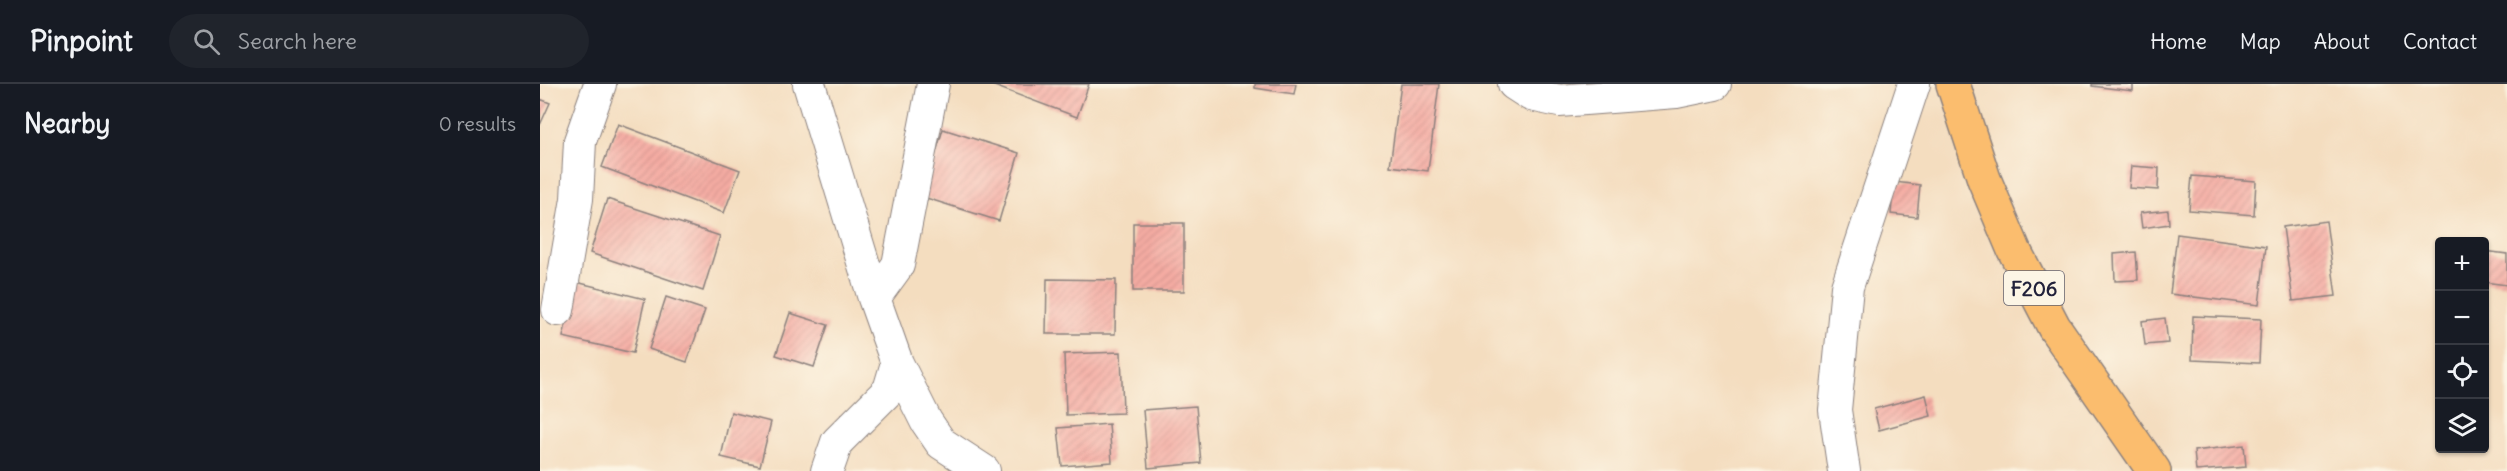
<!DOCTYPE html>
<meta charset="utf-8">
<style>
:root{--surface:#171b24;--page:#20242c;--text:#f1f3f6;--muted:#9ea1a6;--line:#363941}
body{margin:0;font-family:Delius,sans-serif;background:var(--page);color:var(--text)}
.controls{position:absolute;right:18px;bottom:18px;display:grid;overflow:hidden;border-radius:6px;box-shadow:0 2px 4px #0004}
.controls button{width:54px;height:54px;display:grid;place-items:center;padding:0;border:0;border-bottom:2px solid var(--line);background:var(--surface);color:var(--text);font:30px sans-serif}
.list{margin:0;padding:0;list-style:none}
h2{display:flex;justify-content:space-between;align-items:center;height:78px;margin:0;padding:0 24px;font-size:26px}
h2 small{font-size:20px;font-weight:400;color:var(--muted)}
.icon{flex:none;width:33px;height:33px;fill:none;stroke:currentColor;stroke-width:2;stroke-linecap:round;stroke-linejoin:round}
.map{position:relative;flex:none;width:1967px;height:387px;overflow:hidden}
header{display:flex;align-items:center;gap:36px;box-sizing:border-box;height:84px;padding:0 30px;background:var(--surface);border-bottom:2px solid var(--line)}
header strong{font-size:28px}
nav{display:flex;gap:33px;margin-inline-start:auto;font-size:21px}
.search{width:420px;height:54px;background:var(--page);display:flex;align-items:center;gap:15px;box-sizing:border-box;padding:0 21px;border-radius:33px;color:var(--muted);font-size:22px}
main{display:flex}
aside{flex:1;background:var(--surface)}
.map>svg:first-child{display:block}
.building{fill:url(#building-hatch)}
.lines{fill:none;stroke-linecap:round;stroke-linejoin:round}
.minor-casing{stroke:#8b807d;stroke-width:34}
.major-casing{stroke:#8b807d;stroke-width:36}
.minor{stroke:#fff;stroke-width:32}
.major{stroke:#fbbd6e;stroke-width:33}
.labels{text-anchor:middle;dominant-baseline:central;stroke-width:6;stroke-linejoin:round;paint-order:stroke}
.shield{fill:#fcf5e5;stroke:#63616e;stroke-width:1.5}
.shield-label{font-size:20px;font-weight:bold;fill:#22223b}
</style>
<header>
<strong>Pinpoint</strong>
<div class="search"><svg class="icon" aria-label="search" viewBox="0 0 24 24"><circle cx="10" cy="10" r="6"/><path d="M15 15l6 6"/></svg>Search here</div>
<nav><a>Home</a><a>Map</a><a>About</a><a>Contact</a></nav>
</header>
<main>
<aside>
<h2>Nearby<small>0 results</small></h2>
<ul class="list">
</ul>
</aside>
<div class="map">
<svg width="1967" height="387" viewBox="0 0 1967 387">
<defs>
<pattern id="building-hatch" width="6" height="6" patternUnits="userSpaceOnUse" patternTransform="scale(1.5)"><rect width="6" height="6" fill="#f5aca3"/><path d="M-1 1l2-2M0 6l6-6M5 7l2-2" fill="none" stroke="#d2948d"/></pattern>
</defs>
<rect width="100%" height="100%" fill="#fcf5e5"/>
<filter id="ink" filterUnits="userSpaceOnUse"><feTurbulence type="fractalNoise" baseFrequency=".0167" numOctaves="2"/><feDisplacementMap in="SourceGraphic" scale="12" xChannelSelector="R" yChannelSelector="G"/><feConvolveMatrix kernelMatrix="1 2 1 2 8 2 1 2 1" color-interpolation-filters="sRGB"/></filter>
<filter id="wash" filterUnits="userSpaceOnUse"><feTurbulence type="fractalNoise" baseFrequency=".008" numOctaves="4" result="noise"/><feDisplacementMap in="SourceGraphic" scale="24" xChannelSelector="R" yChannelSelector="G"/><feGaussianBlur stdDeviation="1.35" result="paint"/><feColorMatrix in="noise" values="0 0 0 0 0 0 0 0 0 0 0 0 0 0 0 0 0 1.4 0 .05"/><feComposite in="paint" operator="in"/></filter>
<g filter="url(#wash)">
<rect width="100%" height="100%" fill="#f4ddbf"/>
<g id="blocks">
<!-- building -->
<path class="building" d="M 449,0 L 549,0 L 537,33 Z
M 715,0 L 756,0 L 754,10 L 715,4 Z
M 861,0 L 899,0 L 888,87 L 850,82 Z
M 1552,0 L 1593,0 L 1593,7 L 1552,2 Z
M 0,15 L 10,19 L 0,41 Z
M 78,40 L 200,86 L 184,129 L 62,83 Z
M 403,45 L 479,69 L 459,137 L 383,113 Z
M 1591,82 L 1619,84 L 1618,106 L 1589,104 Z
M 1652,92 L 1716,97 L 1714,131 L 1649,126 Z
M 1354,98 L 1380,101 L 1377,133 L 1351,130 Z
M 67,115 L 180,152 L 163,207 L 50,169 Z
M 1628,126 L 1629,140 L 1602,144 L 1600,129 Z
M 1786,137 L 1796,212 L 1753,217 L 1743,143 Z
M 593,139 L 644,139 L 644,207 L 593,207 Z
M 1637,150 L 1726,162 L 1719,221 L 1630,210 Z
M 1944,167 L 1967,170 L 1967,201 L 1944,198 Z
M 1596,168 L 1598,196 L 1575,197 L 1574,170 Z
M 507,195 L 576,196 L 575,250 L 506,250 Z
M 36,198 L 105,215 L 93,269 L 23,253 Z
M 126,213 L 165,226 L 147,278 L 109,265 Z
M 250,229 L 288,241 L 274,283 L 236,271 Z
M 1653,232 L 1721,235 L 1719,279 L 1652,276 Z
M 1625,234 L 1628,259 L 1605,261 L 1602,237 Z
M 581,268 L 583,329 L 526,331 L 524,270 Z
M 1386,311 L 1391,332 L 1339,346 L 1334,325 Z
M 656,322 L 661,379 L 608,384 L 603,326 Z
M 191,328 L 231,338 L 220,382 L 181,373 Z
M 569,340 L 572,378 L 522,382 L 518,344 Z
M 1704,361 L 1706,383 L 1656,387 L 1654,367 Z"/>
</g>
</g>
<g filter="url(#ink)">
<use href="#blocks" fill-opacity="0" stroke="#8b807d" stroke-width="1.5"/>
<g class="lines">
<defs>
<path id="minor" d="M 269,0 L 334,214 L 357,279 L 386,337 L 401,359 L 444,387
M 974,0 L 991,11 L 1019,17 L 1136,8 L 1175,0
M 334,214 L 358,181 L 393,0
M 18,226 L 37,115 L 40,57 L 60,0
M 287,387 L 297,358 L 349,306 L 357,279
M 1304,387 L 1295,326 L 1307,203 L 1374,0"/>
<path id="major" d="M 1413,0 L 1444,95 L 1474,166 L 1514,243 L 1614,387"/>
</defs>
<!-- minor casing -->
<use href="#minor" class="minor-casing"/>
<!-- major casing -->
<use href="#major" class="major-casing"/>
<!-- minor -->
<use href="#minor" class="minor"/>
<!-- major -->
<use href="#major" class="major"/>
</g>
</g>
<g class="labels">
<!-- shield labels -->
<rect class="shield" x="1464" y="187" width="60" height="34" rx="4.5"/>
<g class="shield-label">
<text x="1494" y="204">F206</text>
</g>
</g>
</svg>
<div class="controls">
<button>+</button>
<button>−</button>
<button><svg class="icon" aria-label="locate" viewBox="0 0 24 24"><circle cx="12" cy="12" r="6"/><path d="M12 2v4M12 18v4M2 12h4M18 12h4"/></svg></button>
<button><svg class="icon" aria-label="layers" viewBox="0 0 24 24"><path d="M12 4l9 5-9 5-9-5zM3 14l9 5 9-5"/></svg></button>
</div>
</div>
</main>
